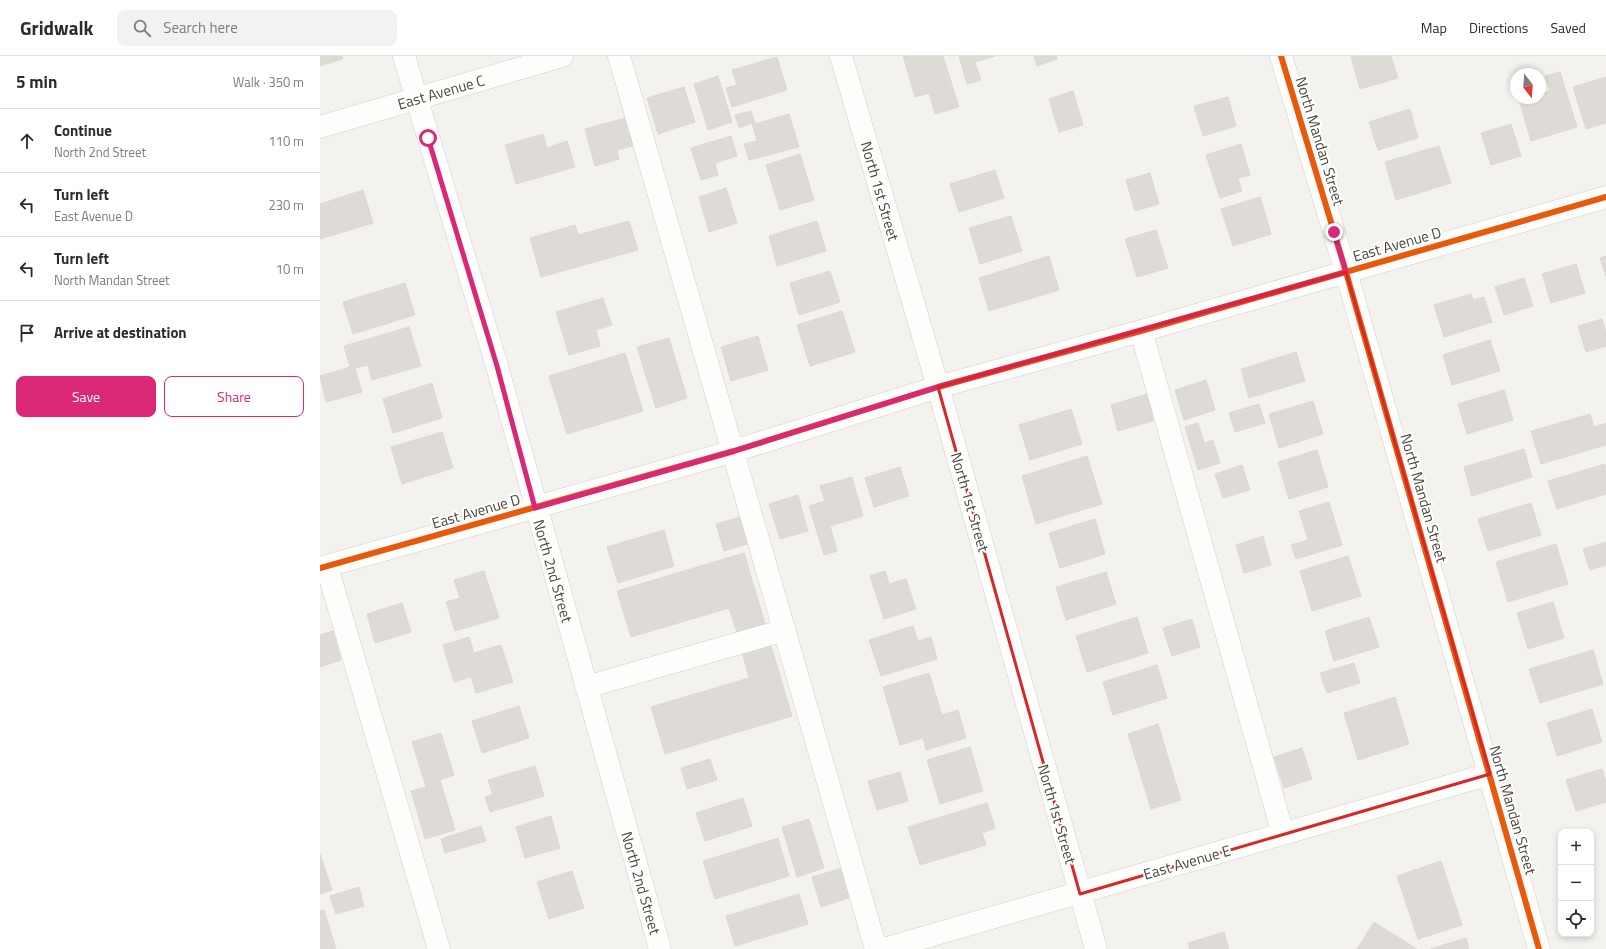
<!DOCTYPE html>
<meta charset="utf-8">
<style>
:root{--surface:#fff;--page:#f2f2f3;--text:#2b2b33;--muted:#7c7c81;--line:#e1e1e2;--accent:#db2777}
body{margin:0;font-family:"Titillium Web",sans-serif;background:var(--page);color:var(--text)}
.controls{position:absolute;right:12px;bottom:12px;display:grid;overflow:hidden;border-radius:8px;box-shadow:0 2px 6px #0003}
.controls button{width:36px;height:36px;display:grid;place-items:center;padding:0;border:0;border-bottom:1px solid var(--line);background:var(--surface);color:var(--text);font:20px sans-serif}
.compass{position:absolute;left:1190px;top:12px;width:36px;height:36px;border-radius:50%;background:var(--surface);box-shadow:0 2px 6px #0003;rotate:163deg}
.stop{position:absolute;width:12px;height:12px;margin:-9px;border:3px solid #db2777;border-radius:50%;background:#fff}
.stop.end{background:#db2777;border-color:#fff;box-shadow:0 1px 4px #0008}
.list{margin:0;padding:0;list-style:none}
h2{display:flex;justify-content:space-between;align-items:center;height:52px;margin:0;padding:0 16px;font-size:17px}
h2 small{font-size:13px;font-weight:400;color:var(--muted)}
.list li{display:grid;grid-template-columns:26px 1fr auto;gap:12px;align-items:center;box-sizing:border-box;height:64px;padding:0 16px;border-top:1px solid var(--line)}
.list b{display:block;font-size:15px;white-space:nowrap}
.list p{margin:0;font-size:13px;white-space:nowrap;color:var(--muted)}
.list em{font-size:13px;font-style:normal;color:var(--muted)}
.actions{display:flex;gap:8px;padding:12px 16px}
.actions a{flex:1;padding:9px 0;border:1px solid var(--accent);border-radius:8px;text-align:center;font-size:14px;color:var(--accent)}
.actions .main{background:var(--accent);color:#fff}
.icon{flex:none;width:22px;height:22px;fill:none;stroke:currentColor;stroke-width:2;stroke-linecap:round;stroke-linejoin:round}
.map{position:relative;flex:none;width:1286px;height:893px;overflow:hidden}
header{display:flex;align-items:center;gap:24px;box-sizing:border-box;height:56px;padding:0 20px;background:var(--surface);border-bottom:1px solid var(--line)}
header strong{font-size:19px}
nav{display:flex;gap:22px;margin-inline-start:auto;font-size:14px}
.search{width:280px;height:36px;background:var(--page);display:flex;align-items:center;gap:10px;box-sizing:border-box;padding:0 14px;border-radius:8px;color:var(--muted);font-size:15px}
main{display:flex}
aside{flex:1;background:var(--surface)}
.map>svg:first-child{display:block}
.building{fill:#dedbd6;stroke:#dcd9d4}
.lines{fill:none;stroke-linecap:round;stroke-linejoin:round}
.minor-casing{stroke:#d2d0cb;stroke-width:23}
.minor{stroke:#fdfdfc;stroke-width:22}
.cycleway-casing{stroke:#fff;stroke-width:8}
.cycleway{stroke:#e8590c;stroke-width:6}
.route{stroke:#db2777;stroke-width:5}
.marked{fill:none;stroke:#d62828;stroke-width:3;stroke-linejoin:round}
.labels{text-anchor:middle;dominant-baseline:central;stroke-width:4;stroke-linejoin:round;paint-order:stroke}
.street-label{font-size:15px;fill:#4b4439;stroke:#fff}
</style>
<header>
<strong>Gridwalk</strong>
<div class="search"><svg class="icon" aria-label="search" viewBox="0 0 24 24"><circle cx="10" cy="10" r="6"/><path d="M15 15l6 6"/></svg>Search here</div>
<nav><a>Map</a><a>Directions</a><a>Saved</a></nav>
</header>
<main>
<aside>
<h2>5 min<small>Walk · 350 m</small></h2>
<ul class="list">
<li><svg class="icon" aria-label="ahead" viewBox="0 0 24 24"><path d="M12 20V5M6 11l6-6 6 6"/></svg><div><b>Continue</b><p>North 2nd Street</p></div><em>110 m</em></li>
<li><svg class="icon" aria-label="left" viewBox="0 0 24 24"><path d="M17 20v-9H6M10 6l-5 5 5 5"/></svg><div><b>Turn left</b><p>East Avenue D</p></div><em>230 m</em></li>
<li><svg class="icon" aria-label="left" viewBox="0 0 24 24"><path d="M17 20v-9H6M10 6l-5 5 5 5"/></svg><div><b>Turn left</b><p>North Mandan Street</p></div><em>10 m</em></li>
<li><svg class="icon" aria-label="arrive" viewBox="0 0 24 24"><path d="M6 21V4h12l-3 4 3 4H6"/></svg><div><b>Arrive at destination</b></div></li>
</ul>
<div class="actions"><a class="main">Save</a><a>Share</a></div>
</aside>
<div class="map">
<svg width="1286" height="893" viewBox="0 0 1286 893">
<rect width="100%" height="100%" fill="#f4f2ee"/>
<!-- building -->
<path class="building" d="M 0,0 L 22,0 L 23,3 L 0,10 Z
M 583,0 L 623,0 L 639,51 L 615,58 L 609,37 L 595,41 Z
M 639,0 L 675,0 L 655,6 L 661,24 L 647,28 Z
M 714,0 L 736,0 L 737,3 L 717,10 Z
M 1033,0 L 1071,0 L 1078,22 L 1040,33 L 1031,1 Z
M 457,1 L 467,34 L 412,51 L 406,32 L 417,29 L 412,14 Z
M 1240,16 L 1257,71 L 1211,85 L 1199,44 L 1206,42 L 1220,42 L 1220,38 L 1230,35 L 1225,20 Z
M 398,20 L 412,66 L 388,74 L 374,28 Z
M 1286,21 L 1286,67 L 1266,73 L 1253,31 Z
M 364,31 L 375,66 L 338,78 L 327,42 Z
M 753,35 L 763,69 L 739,76 L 729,43 Z
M 908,41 L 916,70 L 883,80 L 874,50 Z
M 1090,53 L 1098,82 L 1058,94 L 1049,66 Z
M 431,55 L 435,68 L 469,58 L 479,91 L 429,104 L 424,88 L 437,85 L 432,67 L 419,72 L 415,59 Z
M 309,61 L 316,89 L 297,94 L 299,103 L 275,110 L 265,73 Z
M 1191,68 L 1201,100 L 1171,109 L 1161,77 Z
M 223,78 L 227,92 L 247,85 L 255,111 L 196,128 L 185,89 Z
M 411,80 L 417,100 L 395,107 L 398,119 L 381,124 L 371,92 Z
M 921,88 L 930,119 L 918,122 L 922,135 L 900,142 L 886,99 Z
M 1119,90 L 1131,127 L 1076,144 L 1065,106 Z
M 480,98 L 494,144 L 460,154 L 446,109 Z
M 675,114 L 684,142 L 639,156 L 630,128 Z
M 830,117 L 839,148 L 815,155 L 806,124 Z
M 406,132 L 417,167 L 389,176 L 379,141 Z
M 43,134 L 53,167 L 0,183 L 0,148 Z
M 940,141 L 951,178 L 913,190 L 901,153 Z
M 691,160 L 702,195 L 660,208 L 649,172 Z
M 309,165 L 318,194 L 221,221 L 210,182 L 255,169 L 258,179 Z
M 497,165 L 506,195 L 457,210 L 449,180 Z
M 836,174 L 848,212 L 817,221 L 805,183 Z
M 729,200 L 739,234 L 669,255 L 659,222 Z
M 1286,200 L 1286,220 L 1280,202 Z
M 1256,208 L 1265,237 L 1231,247 L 1222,218 Z
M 510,215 L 520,246 L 479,259 L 470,227 Z
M 1204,222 L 1213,250 L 1184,259 L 1175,231 Z
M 85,227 L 95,259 L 33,278 L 23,246 Z
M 1151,238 L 1153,244 L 1164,241 L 1172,266 L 1124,281 L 1114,249 Z
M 283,242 L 292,269 L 276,274 L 280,290 L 249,299 L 236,256 Z
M 522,255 L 535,296 L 490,310 L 477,269 Z
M 1282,263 L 1286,276 L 1286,290 L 1266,296 L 1258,270 Z
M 89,271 L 101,310 L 52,324 L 48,309 L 35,312 L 42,336 L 6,346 L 0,320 L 30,311 L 24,290 Z
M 438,280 L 448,314 L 411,325 L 401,291 Z
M 349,282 L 367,342 L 336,352 L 317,291 Z
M 1170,284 L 1180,315 L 1132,329 L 1123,299 Z
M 976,296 L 985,325 L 929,342 L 921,313 Z
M 305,297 L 323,355 L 247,378 L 229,320 Z
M 886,324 L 895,354 L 864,364 L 855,334 Z
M 112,327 L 122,362 L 73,377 L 63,343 Z
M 1184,334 L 1193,364 L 1147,378 L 1138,348 Z
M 827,338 L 835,364 L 798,375 L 791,349 Z
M 993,345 L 1003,378 L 959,392 L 949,358 Z
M 939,348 L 945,367 L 915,376 L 909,357 Z
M 751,353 L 762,388 L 710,404 L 699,369 Z
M 1270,358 L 1274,371 L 1286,367 L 1286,389 L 1221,408 L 1211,375 Z
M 878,367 L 884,387 L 893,384 L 900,407 L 878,414 L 865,371 Z
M 122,376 L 133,412 L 82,428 L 71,391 Z
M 1204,393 L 1212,421 L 1152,440 L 1144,411 Z
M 997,394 L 1008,431 L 969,443 L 958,406 Z
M 767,400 L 782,448 L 716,468 L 702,420 Z
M 1285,408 L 1286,438 L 1237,453 L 1228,425 Z
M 922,409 L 930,434 L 903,442 L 895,418 Z
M 580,411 L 589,440 L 554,451 L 545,422 Z
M 532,421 L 543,460 L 510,470 L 517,495 L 504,499 L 489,450 L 505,445 L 500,430 Z
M 478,439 L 488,475 L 460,483 L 449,448 Z
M 1009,446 L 1022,489 L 976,503 L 971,489 L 988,484 L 979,455 Z
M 1211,447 L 1221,479 L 1168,495 L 1158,463 Z
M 423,460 L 431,487 L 404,495 L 396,468 Z
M 775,463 L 785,498 L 740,512 L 729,477 Z
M 344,474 L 354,510 L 298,527 L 287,491 Z
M 943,480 L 951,509 L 924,517 L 916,489 Z
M 1286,486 L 1286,509 L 1270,514 L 1263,493 Z
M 1236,488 L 1248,528 L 1188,546 L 1176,506 Z
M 424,497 L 447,574 L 419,582 L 409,552 L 311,581 L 297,535 Z
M 1028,500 L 1041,540 L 992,555 L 980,515 Z
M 164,515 L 179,562 L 135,575 L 126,546 L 140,542 L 134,524 Z
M 565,515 L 569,528 L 586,523 L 596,553 L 564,563 L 550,520 Z
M 786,516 L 796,548 L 746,564 L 736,531 Z
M 1233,546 L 1244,582 L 1208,593 L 1197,557 Z
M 82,547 L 91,576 L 55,587 L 47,558 Z
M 817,561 L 828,597 L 767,616 L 756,580 Z
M 1049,561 L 1059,591 L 1014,605 L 1005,575 Z
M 872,563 L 880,591 L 852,600 L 843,572 Z
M 593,570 L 598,585 L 611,581 L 617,603 L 561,620 L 549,584 Z
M 13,575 L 21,604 L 0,611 L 0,579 Z
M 149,581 L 154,597 L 181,589 L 193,626 L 156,637 L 151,621 L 134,626 L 123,589 Z
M 449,583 L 472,660 L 345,698 L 331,651 L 429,622 L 421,592 Z
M 1273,594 L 1283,628 L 1220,647 L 1209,613 Z
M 1034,607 L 1040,627 L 1007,637 L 1000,617 Z
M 837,609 L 847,642 L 793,659 L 783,626 Z
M 609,617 L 622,659 L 638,654 L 646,682 L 606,694 L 603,682 L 580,689 L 563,631 Z
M 1075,641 L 1089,688 L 1038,704 L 1024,657 Z
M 199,650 L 209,682 L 162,697 L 152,665 Z
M 1272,653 L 1282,686 L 1237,700 L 1227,667 Z
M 838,668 L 861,744 L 831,753 L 808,678 Z
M 121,677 L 134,719 L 120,724 L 135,774 L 105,783 L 91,735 L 106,731 L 92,686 Z
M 650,691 L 663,735 L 620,748 L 607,704 Z
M 982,692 L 992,723 L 964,732 L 954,701 Z
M 390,703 L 397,724 L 367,733 L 361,712 Z
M 215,710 L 224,740 L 170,756 L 165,741 L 173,738 L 168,724 Z
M 1282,713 L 1286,726 L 1286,746 L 1256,755 L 1246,724 Z
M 580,716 L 588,745 L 557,754 L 548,725 Z
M 423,742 L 432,770 L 385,785 L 376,757 Z
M 667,747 L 675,772 L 662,777 L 666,789 L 600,809 L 588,771 Z
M 231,760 L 240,792 L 205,802 L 196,771 Z
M 489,763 L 504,812 L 477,821 L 462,771 Z
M 161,770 L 166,785 L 125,797 L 121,783 Z
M 458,782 L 469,820 L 395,843 L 383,805 Z
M 0,798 L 12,834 L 0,838 Z
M 1121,805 L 1142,869 L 1098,883 L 1077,820 Z
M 522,812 L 531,841 L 501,851 L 492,821 Z
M 252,815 L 264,852 L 229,863 L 217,826 Z
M 39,831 L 44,850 L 16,858 L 10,840 Z
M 479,838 L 488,868 L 415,890 L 406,860 Z
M 4,854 L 16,893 L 0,893 L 0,855 Z
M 1054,866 L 1097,893 L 1037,893 Z
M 904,876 L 909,893 L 870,893 L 868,887 Z
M 1146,882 L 1149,893 L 1110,893 Z"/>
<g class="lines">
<defs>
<path id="minor" d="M 84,0 L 177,310 L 340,893
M 299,0 L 556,893
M 521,0 L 618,331 L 776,893
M 961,0 L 1026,216 L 1219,893
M 0,71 L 242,0
M 821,275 L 963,778
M 7,511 L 119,893
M 0,512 L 414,395 L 618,331 L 821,275 L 1286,141
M 266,631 L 465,574
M 564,893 L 1170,718"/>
</defs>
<!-- minor casing -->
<use href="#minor" class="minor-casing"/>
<!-- minor -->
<use href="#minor" class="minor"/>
<defs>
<path id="cycleway" d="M 961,0 L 1026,216 L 1219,893
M 0,512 L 414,395 L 618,331 L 821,275 L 1286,141"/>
</defs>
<!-- cycleway casing -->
<use href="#cycleway" class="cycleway-casing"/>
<!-- cycleway -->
<use href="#cycleway" class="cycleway"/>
</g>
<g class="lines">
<!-- route -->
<path class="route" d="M 108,82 L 177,310 L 215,452 L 414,395 L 618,331 L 1026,216 L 1014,176"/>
</g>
<!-- marked area -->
<path class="marked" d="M 1026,216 L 1170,718 L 760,838 L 618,331 Z"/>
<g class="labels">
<!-- street labels -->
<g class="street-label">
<text transform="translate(121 36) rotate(-16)">East Avenue C</text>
<text transform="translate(1000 85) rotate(73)">North Mandan Street</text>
<text transform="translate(560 135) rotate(74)">North 1st Street</text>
<text transform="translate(1077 188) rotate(-16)">East Avenue D</text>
<text transform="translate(1104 442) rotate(74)">North Mandan Street</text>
<text transform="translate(650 446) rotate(74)">North 1st Street</text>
<text transform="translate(156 455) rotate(-16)">East Avenue D</text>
<text transform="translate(233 515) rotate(74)">North 2nd Street</text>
<text transform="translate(1193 754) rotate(74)">North Mandan Street</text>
<text transform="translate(737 758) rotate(74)">North 1st Street</text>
<text transform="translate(867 806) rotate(-16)">East Avenue E</text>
<text transform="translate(321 827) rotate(74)">North 2nd Street</text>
</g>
</g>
</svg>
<div class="controls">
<button>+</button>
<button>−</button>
<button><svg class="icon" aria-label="locate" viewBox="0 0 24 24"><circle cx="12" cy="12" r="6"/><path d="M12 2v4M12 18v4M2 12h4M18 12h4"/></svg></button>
</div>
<svg class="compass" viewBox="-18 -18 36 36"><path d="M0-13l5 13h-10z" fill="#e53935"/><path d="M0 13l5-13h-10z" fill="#7c7c81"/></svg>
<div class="stop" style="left:108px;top:82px"></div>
<div class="stop end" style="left:1014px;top:176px"></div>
</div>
</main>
